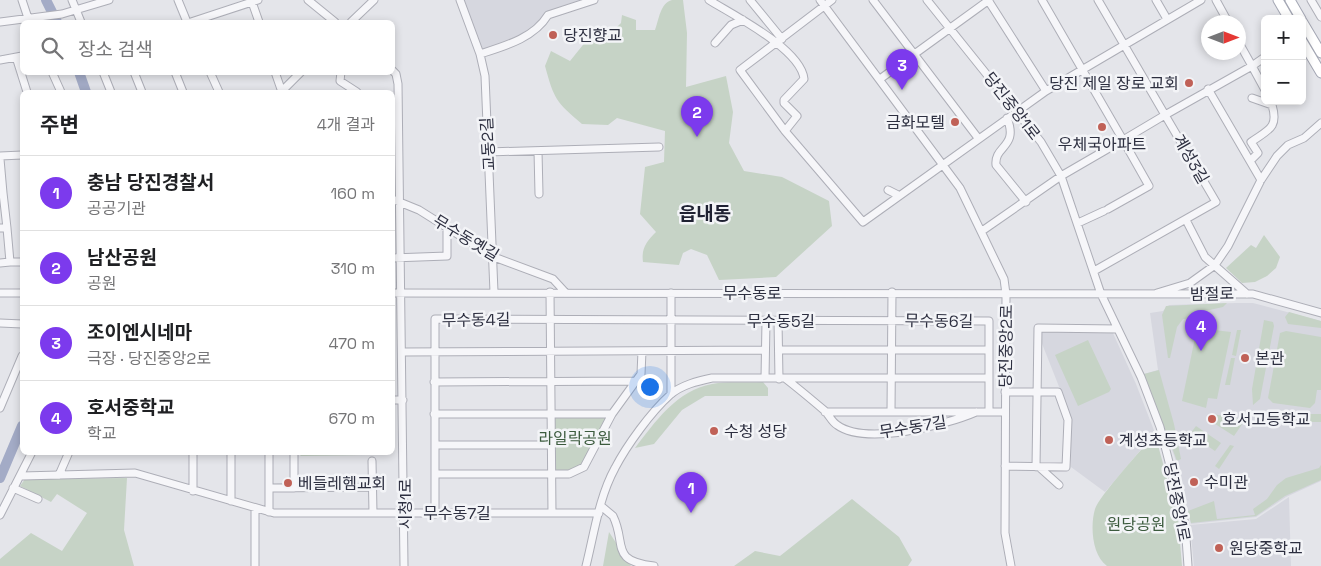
<!DOCTYPE html>
<html lang="ko">
<meta charset="utf-8">
<style>
:root{--surface:#fff;--page:#f6f6f6;--text:#202124;--muted:#757577;--line:#e0e0e0;--accent:#7c3aed}
body{margin:0;font-family:"Space Grotesk","Noto Sans KR",sans-serif;background:var(--page);color:var(--text)}
.controls{position:absolute;right:15px;top:15px;display:grid;overflow:hidden;border-radius:8px;box-shadow:0 2px 8px #0003}
.controls button{width:45px;height:45px;display:grid;place-items:center;padding:0;border:0;border-bottom:1px solid var(--line);background:var(--surface);color:var(--text);font:25px sans-serif}
.compass{position:absolute;left:1201px;top:15px;width:45px;height:45px;border-radius:50%;background:var(--surface);box-shadow:0 2px 8px #0003;rotate:90deg}
.you{position:absolute;left:649px;top:386px;width:18px;height:18px;margin:-12px;border:4px solid #fff;border-radius:50%;background:#1a73e8;box-shadow:0 0 0 8px #1a73e833}
.badge{display:grid;place-items:center;width:32px;height:32px;border-radius:50%;background:var(--accent);color:#fff;font-size:16px;font-weight:700}
.pin{position:absolute;translate:-50% -41px;filter:drop-shadow(0 1px 2px #0008)}
.pin::after{content:'';position:absolute;top:26px;width:18px;height:15px;background:inherit;clip-path:polygon(0 0,100% 0,50% 100%)}
.list{margin:0;padding:0;list-style:none}
h2{display:flex;justify-content:space-between;align-items:center;height:65px;margin:0;padding:0 20px;font-size:21px}
h2 small{font-size:16px;font-weight:400;color:var(--muted)}
.list li{display:grid;grid-template-columns:32px 1fr auto;gap:15px;align-items:center;box-sizing:border-box;height:75px;padding:0 20px;border-top:1px solid var(--line)}
.list b{display:block;font-size:19px;white-space:nowrap}
.list p{margin:0;font-size:16px;white-space:nowrap;color:var(--muted)}
.list em{font-size:16px;font-style:normal;color:var(--muted)}
.icon{flex:none;width:28px;height:28px;fill:none;stroke:currentColor;stroke-width:2;stroke-linecap:round;stroke-linejoin:round}
.map{position:relative;flex:none;width:1321px;height:566px;overflow:hidden}
.search{position:absolute;background:var(--surface);box-shadow:0 2px 8px #0003;left:20px;top:20px;width:375px;height:55px;display:flex;align-items:center;gap:12px;box-sizing:border-box;padding:0 18px;border-radius:8px;color:var(--muted);font-size:19px}
.panel{position:absolute;background:var(--surface);box-shadow:0 2px 8px #0003;left:20px;top:90px;width:375px;height:365px;border-radius:8px}
.map>svg:first-child{display:block}
.built{fill:#d6d7df}
.green{fill:#c6d3c6}
.lines{fill:none;stroke-linecap:round;stroke-linejoin:round}
.river{stroke:#a3abc6;stroke-width:10}
.minor-casing{stroke:#adaeb7;stroke-width:9}
.major-casing{stroke:#a4a7b4;stroke-width:11}
.minor{stroke:#f6f6f9;stroke-width:7}
.major{stroke:#fff;stroke-width:9}
.poi-dot{fill:#c06157;stroke:#f3f4f7;stroke-width:2}
.labels{text-anchor:middle;dominant-baseline:central;stroke-width:5;stroke-linejoin:round;paint-order:stroke}
.poi-label{font-size:16px;fill:#2d2f40;stroke:#f3f4f7;text-anchor:start}
.street-label{font-size:16px;fill:#2d2f40;stroke:#f3f4f7}
.park-label{font-size:16px;fill:#3c5b3e;stroke:#f3f4f7}
.quarter-label{font-size:19px;font-weight:bold;fill:#1f2132;stroke:#f3f4f7}
</style>
<div class="map">
<svg width="1321" height="566" viewBox="0 0 1321 566">
<rect width="100%" height="100%" fill="#e4e5ea"/>
<!-- built -->
<path class="built" d="M 464,0 L 589,0 L 548,14 L 516,38 L 483,50 Z
M 1236,303 L 1253,303 L 1321,321 L 1321,481 L 1286,497 L 1256,517 L 1191,524 L 1176,461 L 1144,374 L 1158,370 L 1150,313 L 1163,311 L 1169,305 Z
M 1112,331 L 1136,384 L 1155,433 L 1105,492 L 1071,467 L 1071,417 L 1039,336 L 1042,332 Z
M 1289,497 L 1291,566 L 1194,566 L 1190,525 L 1256,519 Z"/>
<!-- green -->
<path class="green" d="M 672,0 L 683,0 L 687,33 L 686,87 L 726,76 L 733,112 L 729,143 L 744,171 L 782,177 L 829,201 L 832,226 L 776,277 L 719,280 L 707,255 L 691,249 L 683,253 L 679,265 L 643,262 C 641,248 647,241 656,232 L 640,214 L 645,167 L 664,162 L 665,131 L 617,118 L 608,125 L 582,124 C 556,102 554,99 545,66 L 551,51 L 570,61 L 595,30 L 613,31 L 621,23 L 622,15 L 636,20 L 636,30 L 655,30 C 659,20 660,3 672,0 Z
M 1264,235 L 1280,257 L 1276,268 L 1267,276 L 1255,282 L 1242,283 L 1226,268 L 1251,245 L 1256,248 Z
M 1227,303 L 1223,307 L 1200,312 L 1198,318 L 1183,319 L 1177,327 L 1170,358 L 1168,358 L 1162,315 L 1166,306 Z
M 1289,312 L 1321,321 L 1321,328 L 1288,324 L 1285,317 Z
M 1264,320 L 1273,322 L 1274,326 L 1260,399 L 1253,405 L 1252,389 Z
M 1197,328 L 1231,332 L 1217,399 L 1208,398 L 1206,408 L 1182,401 Z
M 1237,330 L 1241,330 L 1236,356 L 1232,355 Z
M 1286,331 L 1321,337 L 1321,390 L 1317,390 L 1315,403 L 1310,408 L 1273,403 L 1268,398 L 1280,333 Z
M 1088,340 L 1111,389 L 1109,392 L 1078,406 L 1055,355 Z
M 1231,358 L 1235,358 L 1230,385 L 1225,385 Z
M 1159,370 L 1174,424 L 1181,459 L 1177,461 L 1144,374 Z
M 763,382 L 768,388 L 768,396 L 705,396 L 682,410 L 654,444 L 635,448 C 655,422 677,390 712,384 C 728,381 746,383 763,382 Z
M 1213,414 L 1245,420 L 1234,436 L 1209,420 Z
M 1304,414 L 1321,414 L 1321,422 L 1302,422 Z
M 556,416 L 608,416 L 583,466 L 577,471 L 556,471 L 554,469 L 554,419 Z
M 1196,426 L 1221,443 L 1215,451 L 1190,434 Z
M 1155,434 L 1178,519 L 1182,566 L 1107,566 C 1092,555 1090,526 1095,509 C 1100,495 1143,448 1155,434 Z
M 1230,445 L 1234,446 L 1219,469 L 1215,466 Z
M 298,453 L 369,453 L 366,455 L 301,456 Z
M 1321,465 L 1321,480 L 1285,496 L 1256,516 L 1191,523 L 1188,511 L 1214,501 L 1217,519 L 1255,515 L 1253,509 L 1267,499 L 1277,485 L 1286,478 L 1319,468 Z
M 127,478 L 124,530 L 134,566 L 0,566 L 0,559 L 31,533 L 62,551 L 87,513 L 57,494 L 51,502 L 20,486 L 25,479 Z
M 852,499 L 899,537 L 912,560 L 908,566 L 734,566 L 755,551 L 780,556 Z
M 609,532 L 631,566 L 603,566 Z"/>
<g class="lines">
<!-- river -->
<path class="river" d="M 46,0 L 57,22
M 79,72 L 86,92
M 0,478 L 22,426"/>
<defs>
<path id="minor" d="M 22,0 L 29,21
M 72,0 L 81,22
M 178,0 L 187,22
M 308,0 L 335,22
M 460,0 L 480,54 L 485,76 L 494,292
M 709,0 C 733,15 801,49 804,79 L 784,100 L 784,103 L 797,116 L 785,131
M 750,0 L 782,39
M 820,0 L 960,188 L 1004,279 L 1006,294 L 1005,533 L 1011,566
M 832,0 L 740,70 L 785,131 L 863,222 L 1046,91 L 1201,0
M 873,0 L 978,138
M 927,0 L 1041,142 L 1061,176 L 1101,294 L 1141,377 L 1160,427 L 1185,524 L 1188,566
M 988,0 L 1046,91
M 1098,0 L 1165,115 L 1123,140 L 1149,186 L 1108,209
M 1156,0 L 1167,19
M 1216,0 L 1228,22
M 1311,0 L 1321,17
M 252,2 L 259,22
M 0,22 L 62,14 L 109,0
M 191,22 L 258,0
M 351,22 L 374,0
M 1238,41 L 1252,66 L 1265,57
M 715,43 L 731,25 L 743,20
M 480,54 C 505,46 534,38 548,15 L 594,0
M 16,57 L 27,92
M 0,60 L 22,56
M 392,70 L 396,74 L 398,84 L 404,566
M 52,72 L 61,92
M 103,72 L 111,92
M 134,72 L 142,92
M 175,72 L 183,92
M 210,72 L 219,92
M 275,72 L 282,92
M 341,72 L 340,81 L 357,92
M 880,79 L 989,0
M 1208,89 L 1261,180
M 281,92 L 301,72
M 1252,98 L 1272,105 L 1270,102
M 1007,118 C 1019,148 994,145 996,165 L 1026,202
M 538,151 L 539,194
M 488,152 L 659,147
M 0,156 L 22,155
M 0,159 L 3,193
M 1250,161 L 1258,153 L 1251,142 C 1268,130 1279,128 1272,105
M 888,190 L 898,195
M 0,193 L 3,193 L 7,228
M 392,199 L 419,210 L 494,257 L 553,279 L 565,292
M 1186,220 L 1205,257 L 1247,294
M 1078,223 L 1104,211
M 0,228 L 7,228 L 10,262 L 0,263
M 982,231 L 1061,176 L 1123,140 L 1042,0
M 392,258 L 447,256 L 447,227
M 10,262 L 22,262
M 1094,271 L 1216,202 L 1165,115 L 1252,66 L 1265,90
M 550,292 L 552,513
M 0,293 L 22,293
M 392,293 L 1253,294 L 1321,313
M 1157,293 L 1190,283 L 1215,265 L 1228,246 L 1261,180 L 1277,156 L 1288,145 L 1304,138 L 1321,123
M 778,321 L 779,379
M 0,323 L 22,324
M 779,350 L 988,350
M 403,352 L 765,350
M 765,378 L 766,321
M 786,379 C 799,389 812,400 825,411 C 829,415 832,422 837,425 C 866,446 946,425 976,412
M 434,382 L 635,381
M 671,394 L 671,293
M 392,400 L 403,400
M 0,408 L 22,356
M 891,411 L 892,292
M 825,412 L 1005,412
M 434,414 L 612,414
M 435,445 L 551,445
M 193,452 L 193,491
M 231,452 L 231,501
M 269,452 L 269,512
M 294,452 L 294,488
M 372,461 L 373,513
M 1005,466 L 1066,467 L 1068,420 L 1058,392 L 1005,392
M 1036,467 L 1038,328 L 1117,329
M 1039,467 L 1059,485
M 435,474 L 569,474 L 584,467 L 612,414 L 641,374 L 642,351
M 59,475 L 69,452
M 22,476 L 135,473 L 274,513 L 599,513
M 13,488 L 38,499
M 269,488 L 373,487
M 601,506 L 613,516 C 627,544 609,561 654,566
M 435,514 L 435,319 L 989,321 L 989,412
M 0,515 L 32,452
M 255,566 L 255,508
M 586,566 C 594,534 599,497 615,468 C 627,445 651,412 670,395 C 681,385 698,381 712,378 L 988,378"/>
<path id="major" d="M 1278,0 L 1289,19
M 1290,0 L 1301,19
M 1302,21 L 1321,53
M 1302,41 L 1321,73"/>
</defs>
<!-- minor casing -->
<use href="#minor" class="minor-casing"/>
<!-- major casing -->
<use href="#major" class="major-casing"/>
<!-- minor -->
<use href="#minor" class="minor"/>
<!-- major -->
<use href="#major" class="major"/>
</g>
<!-- markers -->
<g class="poi-dot">
<circle cx="553" cy="35" r="5"/>
<circle cx="1189" cy="83" r="5"/>
<circle cx="955" cy="122" r="5"/>
<circle cx="1102" cy="127" r="5"/>
<circle cx="1245" cy="358" r="5"/>
<circle cx="1212" cy="419" r="5"/>
<circle cx="714" cy="431" r="5"/>
<circle cx="1109" cy="440" r="5"/>
<circle cx="1194" cy="482" r="5"/>
<circle cx="288" cy="483" r="5"/>
<circle cx="1219" cy="548" r="5"/>
</g>
<g class="labels">
<!-- poi labels -->
<g class="poi-label">
<text x="563" y="35">당진향교</text>
<text x="1179" y="83" text-anchor="end">당진 제일 장로 교회</text>
<text x="945" y="122" text-anchor="end">금화모텔</text>
<text x="1102" y="144" text-anchor="middle">우체국아파트</text>
<text x="1255" y="358">본관</text>
<text x="1222" y="419">호서고등학교</text>
<text x="724" y="431">수청 성당</text>
<text x="1119" y="440">계성초등학교</text>
<text x="1204" y="482">수미관</text>
<text x="298" y="483">베들레헴교회</text>
<text x="1229" y="548">원당중학교</text>
</g>
<!-- street labels -->
<g class="street-label">
<text transform="translate(1012 106) rotate(52)">당진중앙1로</text>
<text transform="translate(488 144) rotate(-93)">교동2길</text>
<text transform="translate(1191 159) rotate(60)">계성3길</text>
<text transform="translate(466 238) rotate(31)">무수동옛길</text>
<text x="752" y="293">무수동로</text>
<text transform="translate(1212 294) rotate(-1)">밤절로</text>
<text transform="translate(476 320) rotate(-1)">무수동4길</text>
<text x="781" y="321">무수동5길</text>
<text transform="translate(939 321) rotate(1)">무수동6길</text>
<text transform="translate(1006 346) rotate(-89)">당진중앙2로</text>
<text transform="translate(913 427) rotate(-9)">무수동7길</text>
<text transform="translate(1177 502) rotate(79)">당진중앙1로</text>
<text transform="translate(405 504) rotate(-90)">시청1로</text>
<text x="457" y="513">무수동7길</text>
</g>
<!-- park labels -->
<g class="park-label">
<text x="575" y="438">라일락공원</text>
<text x="1136" y="524">원당공원</text>
</g>
<!-- quarter labels -->
<g class="quarter-label">
<text x="705" y="213">읍내동</text>
</g>
</g>
</svg>
<div class="controls">
<button>+</button>
<button>−</button>
</div>
<svg class="compass" viewBox="-18 -18 36 36"><path d="M0-13l5 13h-10z" fill="#e53935"/><path d="M0 13l5-13h-10z" fill="#757577"/></svg>
<div class="you"></div>
<div class="pin badge" style="left:691px;top:513px">1</div>
<div class="pin badge" style="left:697px;top:137px">2</div>
<div class="pin badge" style="left:902px;top:90px">3</div>
<div class="pin badge" style="left:1201px;top:351px">4</div>
<div class="search"><svg class="icon" aria-label="search" viewBox="0 0 24 24"><circle cx="10" cy="10" r="6"/><path d="M15 15l6 6"/></svg>장소 검색</div>
<section class="panel">
<h2>주변<small>4개 결과</small></h2>
<ul class="list">
<li><span class="badge">1</span><div><b>충남 당진경찰서</b><p>공공기관</p></div><em>160 m</em></li>
<li><span class="badge">2</span><div><b>남산공원</b><p>공원</p></div><em>310 m</em></li>
<li><span class="badge">3</span><div><b>조이엔시네마</b><p>극장 · 당진중앙2로</p></div><em>470 m</em></li>
<li><span class="badge">4</span><div><b>호서중학교</b><p>학교</p></div><em>670 m</em></li>
</ul>
</section>
</div>
